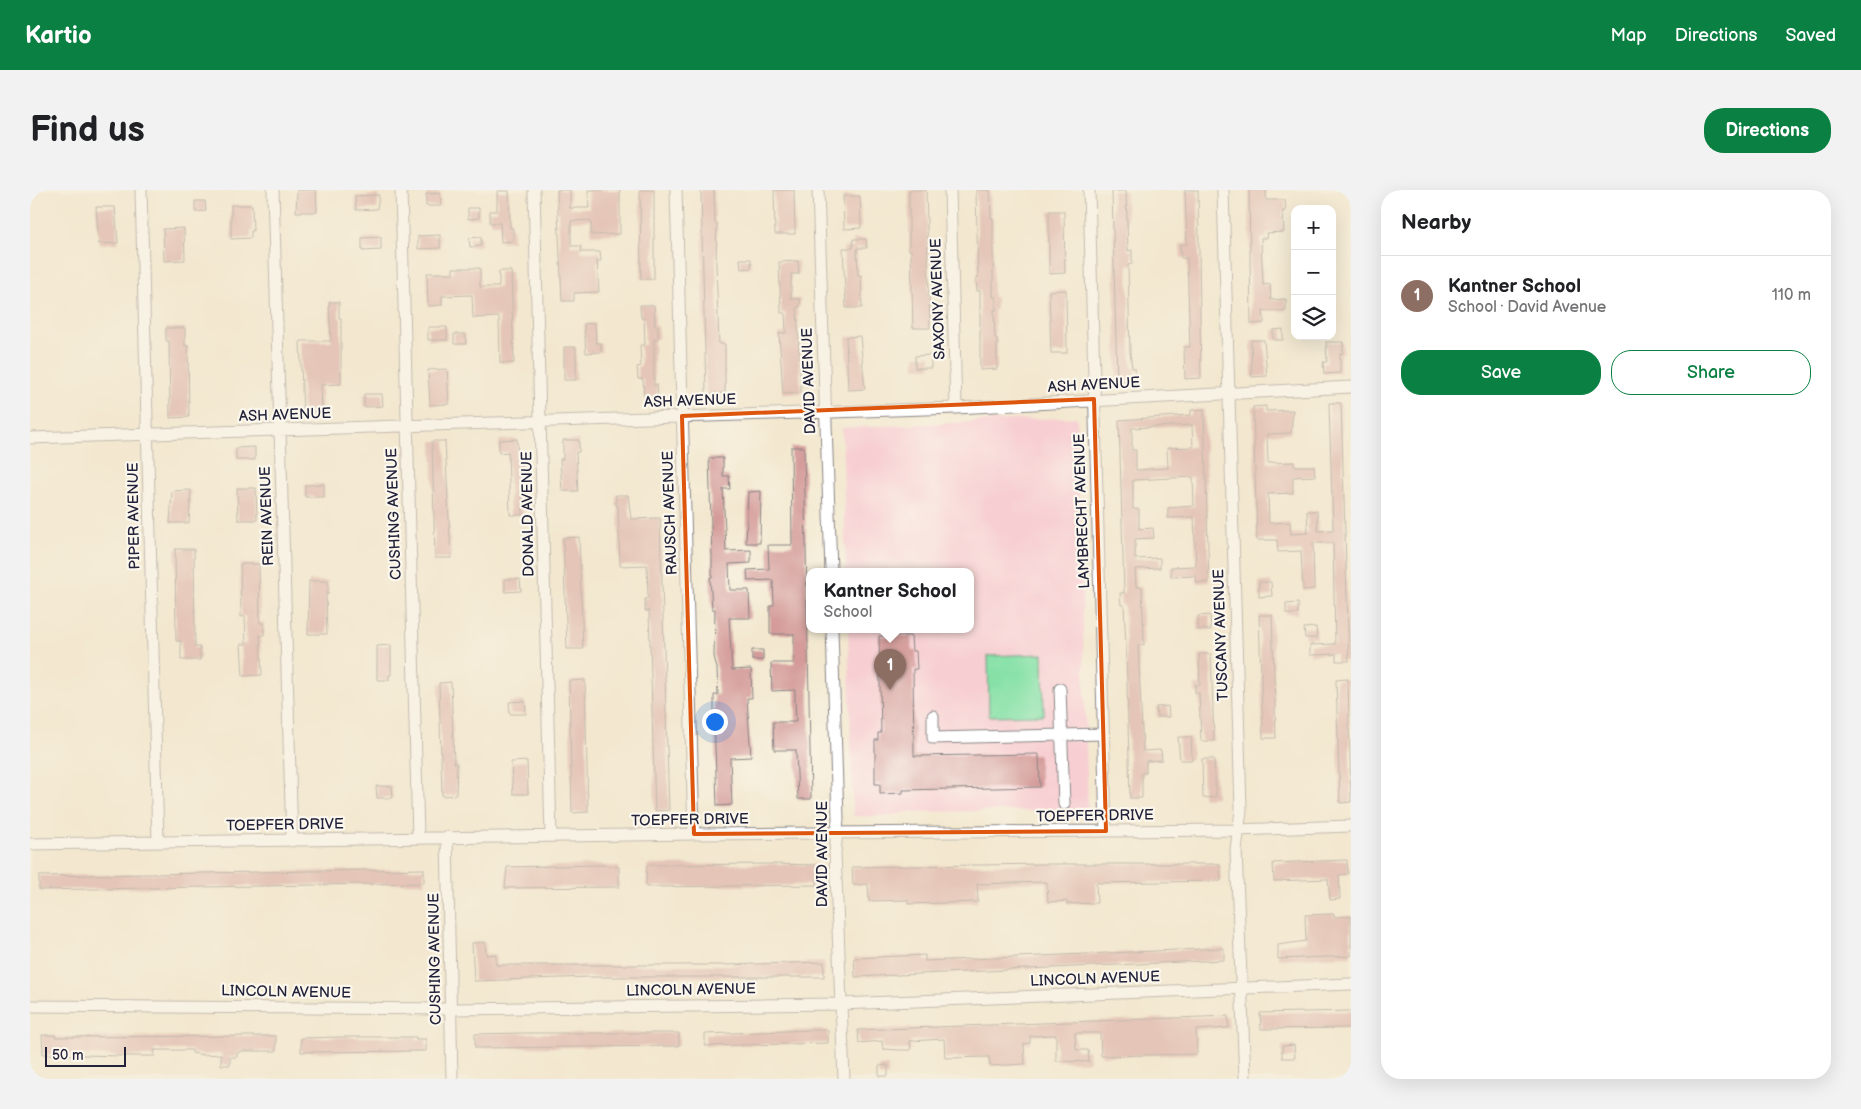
<!DOCTYPE html>
<meta charset="utf-8">
<style>
:root{--surface:#fff;--page:#f2f2f2;--text:#202124;--muted:#757577;--line:#e0e0e0;--accent:#0b8043}
body{margin:0;font-family:"Balsamiq Sans",sans-serif;background:var(--page);color:var(--text)}
.controls{position:absolute;right:15px;top:15px;display:grid;overflow:hidden;border-radius:10px;box-shadow:0 5px 20px #0002}
.controls button{width:45px;height:45px;display:grid;place-items:center;padding:0;border:0;border-bottom:1px solid var(--line);background:var(--surface);color:var(--text);font:25px sans-serif}
.scale{position:absolute;left:15px;bottom:12px;width:81px;box-sizing:border-box;padding-left:5px;border:2px solid #22223b;border-top:0;font-size:14px;line-height:18px;white-space:nowrap;color:#22223b;-webkit-text-stroke:4px #fbf7ec;paint-order:stroke}
.you{position:absolute;left:684px;top:531px;width:18px;height:18px;margin:-12px;border:4px solid #fff;border-radius:50%;background:#1a73e8;box-shadow:0 0 0 8px #1a73e833}
.badge{display:grid;place-items:center;width:32px;height:32px;border-radius:50%;background:var(--accent);color:#fff;font-size:16px;font-weight:700}
.pin{position:absolute;translate:-50% -41px;filter:drop-shadow(0 1px 2px #0008)}
.pin::after{content:'';position:absolute;top:26px;width:18px;height:15px;background:inherit;clip-path:polygon(0 0,100% 0,50% 100%)}
.popup{position:absolute;left:776px;top:378px;width:168px;height:65px;box-sizing:border-box;display:grid;place-content:center;border-radius:10px;background:var(--surface);filter:drop-shadow(0 1px 4px #0005);font-size:16px;white-space:nowrap;color:var(--muted)}
.popup b{font-size:19px;color:var(--text)}
.popup::after{content:'';position:absolute;left:50%;top:100%;margin-left:-10px;border:10px solid transparent;border-top-color:var(--surface)}
.list{margin:0;padding:0;list-style:none}
h2{display:flex;justify-content:space-between;align-items:center;height:65px;margin:0;padding:0 20px;font-size:21px}
h2 small{font-size:16px;font-weight:400;color:var(--muted)}
.list li{display:grid;grid-template-columns:32px 1fr auto;gap:15px;align-items:center;box-sizing:border-box;height:80px;padding:0 20px;border-top:1px solid var(--line)}
.list b{display:block;font-size:19px;white-space:nowrap}
.list p{margin:0;font-size:16px;white-space:nowrap;color:var(--muted)}
.list em{font-size:16px;font-style:normal;color:var(--muted)}
.actions{display:flex;gap:10px;padding:15px 20px}
.actions a{flex:1;padding:11px 0;border:1px solid var(--accent);border-radius:20px;text-align:center;font-size:18px;color:var(--accent)}
.actions .main{background:var(--accent);color:#fff}
.icon{flex:none;width:28px;height:28px;fill:none;stroke:currentColor;stroke-width:2;stroke-linecap:round;stroke-linejoin:round}
.map{position:relative;flex:none;width:1321px;height:889px;overflow:hidden;border-radius:20px}
header{display:flex;align-items:center;gap:30px;box-sizing:border-box;height:70px;padding:0 25px;background:var(--accent);color:#fff}
header strong{font-size:24px}
nav{display:flex;gap:28px;margin-inline-start:auto;font-size:18px}
.intro{display:flex;align-items:center;justify-content:space-between;box-sizing:border-box;height:120px;padding:0 30px}
h1{margin:0;font-size:35px}
.button{padding:12px 22px;border-radius:20px;background:var(--accent);color:#fff;font-size:18px;font-weight:700}
main{display:flex;gap:30px;padding:0 30px}
aside{flex:1;background:var(--surface);border-radius:20px;box-shadow:0 5px 20px #0002}
.map>svg:first-child{display:block}
.built{fill:#f7cfd2}
.green{fill:#87e1a7;stroke:#548271}
.building{fill:#d49b9a;fill-rule:evenodd}
.lines{fill:none;stroke-linecap:round;stroke-linejoin:round}
.minor-casing{stroke:#8a8585;stroke-width:13}
.minor{stroke:#fff;stroke-width:11}
.marked{fill:none;stroke:#de560e;stroke-width:4;stroke-linejoin:round}
.labels{text-anchor:middle;dominant-baseline:central;stroke-width:4.5;stroke-linejoin:round;paint-order:stroke}
.street-label{font-size:15px;fill:#22223b;stroke:#fbf7ec}
</style>
<header>
<strong>Kartio</strong>
<nav><a>Map</a><a>Directions</a><a>Saved</a></nav>
</header>
<div class="intro"><h1>Find us</h1><a class="button">Directions</a></div>
<main>
<div class="map">
<svg width="1321" height="889" viewBox="0 0 1321 889">
<rect width="100%" height="100%" fill="#fbf7ec"/>
<filter id="ink" filterUnits="userSpaceOnUse"><feTurbulence type="fractalNoise" baseFrequency=".02" numOctaves="2"/><feDisplacementMap in="SourceGraphic" scale="10" xChannelSelector="R" yChannelSelector="G"/><feConvolveMatrix kernelMatrix="1 2 1 2 8 2 1 2 1" color-interpolation-filters="sRGB"/></filter>
<filter id="wash" filterUnits="userSpaceOnUse"><feTurbulence type="fractalNoise" baseFrequency=".0096" numOctaves="4" result="noise"/><feDisplacementMap in="SourceGraphic" scale="20" xChannelSelector="R" yChannelSelector="G"/><feGaussianBlur stdDeviation="1.12" result="paint"/><feColorMatrix in="noise" values="0 0 0 0 0 0 0 0 0 0 0 0 0 0 0 0 0 1.4 0 .05"/><feComposite in="paint" operator="in"/></filter>
<g filter="url(#wash)">
<rect width="100%" height="100%" fill="#f3e8cf"/>
<!-- built -->
<path class="built" d="M 1047,227 L 1058,620 L 876,622 L 861,626 L 823,626 L 818,439 L 940,439 L 940,381 L 816,381 L 812,238 Z"/>
<!-- green -->
<path class="green" d="M 1013,464 L 1014,525 L 959,526 L 958,466 Z"/>
<g id="blocks">
<!-- building -->
<path class="building" d="M 267,0 L 286,0 L 287,22 L 266,22 Z
M 527,0 L 540,0 L 540,18 L 559,18 L 558,0 L 590,0 L 590,44 L 561,45 L 561,30 L 541,31 L 541,56 L 551,56 L 551,62 L 570,62 L 571,71 L 567,71 L 569,102 L 544,103 L 544,111 L 532,111 Z
M 610,0 L 624,0 L 624,89 L 611,89 Z
M 671,0 L 684,0 L 685,33 L 687,33 L 686,74 L 689,154 L 695,154 L 695,203 L 676,204 Z
M 744,0 L 764,0 L 765,44 L 745,44 Z
M 879,0 L 896,0 L 900,138 L 883,138 L 881,60 L 879,60 Z
M 946,0 L 960,0 L 961,28 L 963,28 L 963,107 L 966,107 L 966,120 L 964,120 L 965,148 L 967,148 L 967,179 L 950,180 L 950,101 L 947,101 L 946,88 L 948,88 Z
M 1155,0 L 1168,0 L 1171,188 L 1155,189 L 1154,157 L 1160,157 L 1158,98 L 1157,68 L 1151,68 L 1150,54 L 1157,54 Z
M 1219,0 L 1236,0 L 1236,10 L 1255,10 L 1256,21 L 1253,21 L 1254,42 L 1236,43 L 1237,48 L 1231,48 L 1233,95 L 1240,94 L 1241,110 L 1256,109 L 1256,121 L 1233,121 L 1234,133 L 1221,134 Z
M 467,1 L 479,1 L 480,38 L 483,38 L 483,51 L 471,52 L 470,33 L 460,33 L 460,21 L 467,21 Z
M 1082,1 L 1096,1 L 1098,61 L 1102,60 L 1102,74 L 1098,75 L 1100,162 L 1102,178 L 1105,178 L 1106,191 L 1087,191 Z
M 410,3 L 411,16 L 396,16 L 396,4 Z
M 349,5 L 347,19 L 326,20 L 325,6 Z
M 813,6 L 830,6 L 831,38 L 814,39 Z
M 165,11 L 175,11 L 176,21 L 165,22 Z
M 201,15 L 222,15 L 223,41 L 221,41 L 221,48 L 201,49 Z
M 66,17 L 85,17 L 88,53 L 69,54 Z
M 438,18 L 449,18 L 449,28 L 438,29 Z
M 1019,21 L 1034,21 L 1035,83 L 1019,84 Z
M 154,38 L 155,70 L 134,71 L 133,39 Z
M 410,45 L 410,58 L 388,59 L 388,46 Z
M 351,47 L 351,60 L 332,61 L 332,48 Z
M 451,47 L 451,56 L 440,57 L 439,48 Z
M 823,49 L 836,49 L 837,58 L 827,58 L 828,85 L 831,85 L 832,118 L 816,118 L 813,58 L 823,58 Z
M 710,69 L 721,69 L 721,78 L 711,79 Z
M 768,71 L 769,84 L 761,84 L 761,109 L 770,109 L 770,117 L 767,117 L 771,203 L 753,204 L 749,143 L 756,143 L 755,123 L 751,123 L 749,72 Z
M 423,78 L 450,78 L 450,97 L 469,97 L 469,81 L 481,81 L 484,173 L 470,173 L 469,127 L 443,128 L 442,105 L 412,106 L 412,115 L 398,116 L 397,83 L 423,83 Z
M 1036,100 L 1037,163 L 1021,163 L 1019,101 Z
M 299,112 L 309,112 L 309,128 L 311,128 L 311,194 L 291,195 L 292,221 L 273,222 L 270,151 L 301,151 Z
M 610,115 L 624,115 L 625,136 L 628,136 L 628,149 L 624,149 L 624,195 L 627,194 L 628,207 L 614,207 L 613,189 L 608,189 L 607,177 L 611,176 L 610,155 L 615,155 L 614,128 L 611,128 Z
M 565,133 L 566,153 L 571,153 L 571,162 L 556,163 L 554,134 Z
M 398,137 L 417,137 L 417,150 L 398,150 Z
M 136,138 L 155,138 L 155,156 L 158,156 L 159,227 L 140,228 L 139,151 L 136,151 Z
M 1253,139 L 1253,150 L 1243,150 L 1243,140 Z
M 424,144 L 435,144 L 436,154 L 424,154 Z
M 830,146 L 835,199 L 818,200 L 816,147 Z
M 1221,150 L 1234,150 L 1237,186 L 1222,187 Z
M 1296,152 L 1313,152 L 1313,163 L 1310,164 L 1310,183 L 1294,184 L 1293,172 L 1297,172 Z
M 534,157 L 546,157 L 546,190 L 534,190 Z
M 901,165 L 901,178 L 885,178 L 885,166 Z
M 417,179 L 419,214 L 400,215 L 398,180 Z
M 334,204 L 352,204 L 353,216 L 334,217 Z
M 1299,213 L 1311,213 L 1319,471 L 1306,471 L 1306,464 L 1280,465 L 1280,455 L 1305,454 L 1303,353 L 1283,353 L 1284,399 L 1273,400 L 1271,361 L 1248,362 L 1247,350 L 1227,350 L 1223,217 L 1236,216 L 1236,221 L 1263,220 L 1261,243 L 1237,244 L 1238,273 L 1264,272 L 1264,276 L 1284,276 L 1285,286 L 1263,287 L 1263,303 L 1238,304 L 1239,333 L 1260,332 L 1261,344 L 1278,343 L 1277,321 L 1287,321 L 1288,341 L 1303,340 Z
M 1174,219 L 1179,392 L 1167,393 L 1166,386 L 1141,387 L 1141,377 L 1166,376 L 1164,327 L 1138,328 L 1138,318 L 1164,316 L 1163,287 L 1103,290 L 1103,319 L 1109,319 L 1109,339 L 1123,338 L 1124,348 L 1105,349 L 1105,369 L 1130,368 L 1130,378 L 1105,379 L 1106,397 L 1112,397 L 1114,455 L 1108,455 L 1113,561 L 1131,560 L 1132,570 L 1116,571 L 1116,583 L 1112,583 L 1112,608 L 1100,608 L 1096,456 L 1094,415 L 1091,415 L 1090,403 L 1094,403 L 1089,230 L 1161,225 L 1161,220 ZM 1162,235 L 1163,257 L 1137,258 L 1138,278 L 1106,280 L 1106,260 L 1102,260 L 1102,238 Z
M 487,249 L 488,270 L 491,270 L 493,325 L 480,325 L 478,262 L 469,263 L 469,250 Z
M 533,250 L 549,250 L 549,262 L 546,262 L 548,301 L 532,301 L 530,269 L 533,269 Z
M 402,251 L 415,251 L 421,368 L 405,368 Z
M 225,257 L 225,270 L 206,270 L 206,258 Z
M 761,257 L 774,257 L 781,609 L 768,609 L 766,560 L 744,560 L 743,532 L 766,532 L 765,509 L 765,500 L 742,501 L 741,473 L 764,473 L 764,444 L 740,444 L 740,416 L 744,415 L 743,390 L 718,391 L 717,380 L 739,379 L 738,355 L 762,355 Z
M 679,268 L 693,268 L 693,286 L 699,286 L 700,299 L 693,299 L 696,361 L 721,360 L 721,373 L 699,374 L 700,400 L 719,400 L 720,428 L 699,428 L 702,480 L 721,479 L 722,508 L 717,508 L 721,567 L 700,568 L 702,615 L 687,616 L 684,525 L 684,505 L 688,505 L 687,478 L 684,466 L 685,419 L 682,419 L 680,387 L 682,387 L 682,367 Z
M 294,294 L 294,307 L 275,307 L 275,295 Z
M 207,298 L 226,298 L 227,330 L 208,330 Z
M 161,300 L 159,333 L 140,333 L 142,301 Z
M 731,301 L 730,353 L 716,353 L 718,302 Z
M 586,305 L 598,305 L 601,329 L 630,328 L 639,620 L 625,621 L 619,421 L 615,421 L 615,409 L 618,408 L 617,375 L 590,376 L 588,316 L 586,316 Z
M 549,347 L 553,459 L 537,459 L 533,348 Z
M 145,359 L 164,359 L 165,457 L 170,457 L 170,470 L 151,470 L 151,451 L 146,451 Z
M 210,374 L 229,374 L 230,433 L 234,433 L 234,445 L 230,445 L 232,485 L 213,486 L 211,454 L 216,454 L 215,426 L 211,427 Z
M 475,389 L 490,389 L 491,401 L 475,402 Z
M 279,391 L 298,391 L 298,404 L 296,404 L 297,444 L 278,444 Z
M 1229,392 L 1241,392 L 1242,406 L 1229,407 Z
M 1268,413 L 1268,424 L 1256,424 L 1256,414 Z
M 1180,425 L 1181,440 L 1168,440 L 1168,426 Z
M 1229,425 L 1242,425 L 1246,548 L 1233,548 Z
M 1286,437 L 1287,448 L 1275,448 L 1274,438 Z
M 849,446 L 881,446 L 882,461 L 886,461 L 887,479 L 883,479 L 884,566 L 1009,564 L 1010,597 L 873,600 L 873,603 L 850,604 L 850,594 L 845,594 L 845,550 L 848,550 L 848,543 L 851,543 Z
M 361,455 L 361,485 L 359,485 L 359,490 L 347,490 L 347,456 Z
M 722,460 L 733,460 L 733,470 L 722,470 Z
M 1169,464 L 1181,464 L 1184,551 L 1171,551 L 1169,503 L 1165,503 L 1165,495 L 1170,495 Z
M 1318,489 L 1321,612 L 1310,613 L 1306,490 Z
M 555,490 L 558,622 L 542,623 L 539,491 Z
M 421,492 L 424,573 L 427,573 L 426,605 L 412,606 L 409,493 Z
M 495,511 L 496,524 L 480,524 L 479,512 Z
M 1138,516 L 1139,527 L 1127,527 L 1126,517 Z
M 1148,547 L 1161,547 L 1162,570 L 1150,570 Z
M 1172,569 L 1184,569 L 1186,607 L 1173,608 Z
M 497,571 L 498,604 L 483,604 L 481,572 Z
M 346,596 L 362,596 L 363,608 L 347,608 Z
M 1317,670 L 1318,684 L 1309,685 L 1310,709 L 1300,710 L 1298,689 L 1244,691 L 1243,673 Z
M 743,674 L 787,675 L 787,695 L 616,697 L 617,675 Z
M 1013,674 L 1190,674 L 1191,691 L 1066,693 L 1067,713 L 1037,714 L 1037,711 L 1018,712 L 1017,692 L 947,694 L 948,712 L 878,714 L 878,710 L 839,711 L 838,694 L 823,695 L 822,677 Z
M 571,675 L 589,677 L 589,697 L 475,698 L 477,677 Z
M 394,679 L 394,693 L 9,700 L 9,686 Z
M 1304,724 L 1304,727 L 1321,726 L 1321,766 L 1248,769 L 1248,755 L 1276,751 L 1275,725 Z
M 455,752 L 456,765 L 466,764 L 466,775 L 694,775 L 794,772 L 794,787 L 560,787 L 444,791 L 442,753 Z
M 1194,758 L 1194,770 L 825,787 L 824,768 L 895,765 L 895,771 Z
M 1321,821 L 1321,838 L 1231,839 L 1230,823 Z
M 1198,826 L 1199,838 L 1166,840 L 1167,864 L 1071,866 L 1070,843 L 1045,843 L 1046,860 L 1058,860 L 1059,872 L 1026,871 L 1026,845 L 1000,846 L 1000,853 L 994,854 L 995,874 L 960,876 L 959,867 L 915,868 L 914,849 L 880,851 L 881,860 L 870,860 L 853,859 L 852,851 L 829,853 L 828,840 Z
M 782,840 L 798,840 L 798,853 L 675,856 L 675,844 Z
M 492,843 L 649,843 L 649,856 L 445,858 L 445,844 Z
M 12,845 L 25,845 L 25,847 L 246,846 L 246,861 L 212,861 L 207,863 L 207,867 L 200,867 L 200,875 L 191,875 L 191,864 L 173,865 L 162,863 L 162,860 L 124,860 L 125,866 L 91,866 L 13,864 Z
M 311,847 L 386,847 L 386,849 L 396,849 L 396,861 L 271,862 L 271,848 Z
M 1264,855 L 1265,868 L 1252,868 L 1252,856 Z
M 858,875 L 858,886 L 849,886 L 849,876 Z"/>
</g>
</g>
<g filter="url(#ink)">
<use href="#blocks" fill-opacity="0" stroke="#8a8585" stroke-width="1"/>
<g class="lines">
<defs>
<path id="minor" d="M 111,0 L 128,651
M 243,0 L 262,651
M 371,0 L 388,648
M 504,0 L 521,646
M 646,0 L 664,644
M 788,0 L 801,381
M 920,0 L 926,218
M 1059,0 L 1076,641
M 1193,0 L 1211,620 L 1206,660 L 1215,889
M 0,248 L 926,218 L 1321,197
M 802,439 L 808,629 L 805,663 L 814,889
M 1030,499 L 1034,614
M 903,526 L 903,548 L 1073,544
M 417,647 L 422,889
M 0,654 L 664,644 L 1208,640 L 1321,636
M 0,816 L 421,819 L 810,814 L 1321,794"/>
</defs>
<!-- minor casing -->
<use href="#minor" class="minor-casing"/>
<!-- minor -->
<use href="#minor" class="minor"/>
</g>
</g>
<!-- marked area -->
<path d="M0 0H1321V889H0ZM 1064,209 L 1076,641 L 664,644 L 652,226 Z" fill="#f3e8cf" fill-opacity=".55" fill-rule="evenodd"/>
<path class="marked" d="M 1064,209 L 1076,641 L 664,644 L 652,226 Z"/>
<g class="labels">
<!-- street labels -->
<g class="street-label">
<text transform="translate(908 109) rotate(-92)">SAXONY AVENUE</text>
<text transform="translate(779 191) rotate(-92)">DAVID AVENUE</text>
<text transform="translate(1064 195) rotate(-3)">ASH AVENUE</text>
<text transform="translate(660 211) rotate(-2)">ASH AVENUE</text>
<text transform="translate(255 225) rotate(-2)">ASH AVENUE</text>
<text transform="translate(1052 321) rotate(-92)">LAMBRECHT AVENUE</text>
<text transform="translate(640 323) rotate(-92)">RAUSCH AVENUE</text>
<text transform="translate(364 324) rotate(-92)">CUSHING AVENUE</text>
<text transform="translate(498 324) rotate(-91)">DONALD AVENUE</text>
<text transform="translate(104 326) rotate(-91)">PIPER AVENUE</text>
<text transform="translate(237 326) rotate(-92)">REIN AVENUE</text>
<text transform="translate(1191 445) rotate(-92)">TUSCANY AVENUE</text>
<text transform="translate(1065 626) rotate(-1)">TOEPFER DRIVE</text>
<text transform="translate(660 630) rotate(-1)">TOEPFER DRIVE</text>
<text transform="translate(255 635) rotate(-1)">TOEPFER DRIVE</text>
<text transform="translate(792 664) rotate(-90)">DAVID AVENUE</text>
<text transform="translate(405 769) rotate(-91)">CUSHING AVENUE</text>
<text transform="translate(1065 789) rotate(-2)">LINCOLN AVENUE</text>
<text transform="translate(661 800) rotate(-1)">LINCOLN AVENUE</text>
<text transform="translate(256 802) rotate(1)">LINCOLN AVENUE</text>
</g>
</g>
</svg>
<div class="controls">
<button>+</button>
<button>−</button>
<button><svg class="icon" aria-label="layers" viewBox="0 0 24 24"><path d="M12 4l9 5-9 5-9-5zM3 14l9 5 9-5"/></svg></button>
</div>
<div class="scale">50 m</div>
<div class="you"></div>
<div class="pin badge" style="left:860px;top:500px;background:#8d6e63">1</div>
<div class="popup"><b>Kantner School</b>School</div>
</div>
<aside>
<h2>Nearby<small></small></h2>
<ul class="list">
<li><span class="badge" style="background:#8d6e63">1</span><div><b>Kantner School</b><p>School · David Avenue</p></div><em>110 m</em></li>
</ul>
<div class="actions"><a class="main">Save</a><a>Share</a></div>
</aside>
</main>
